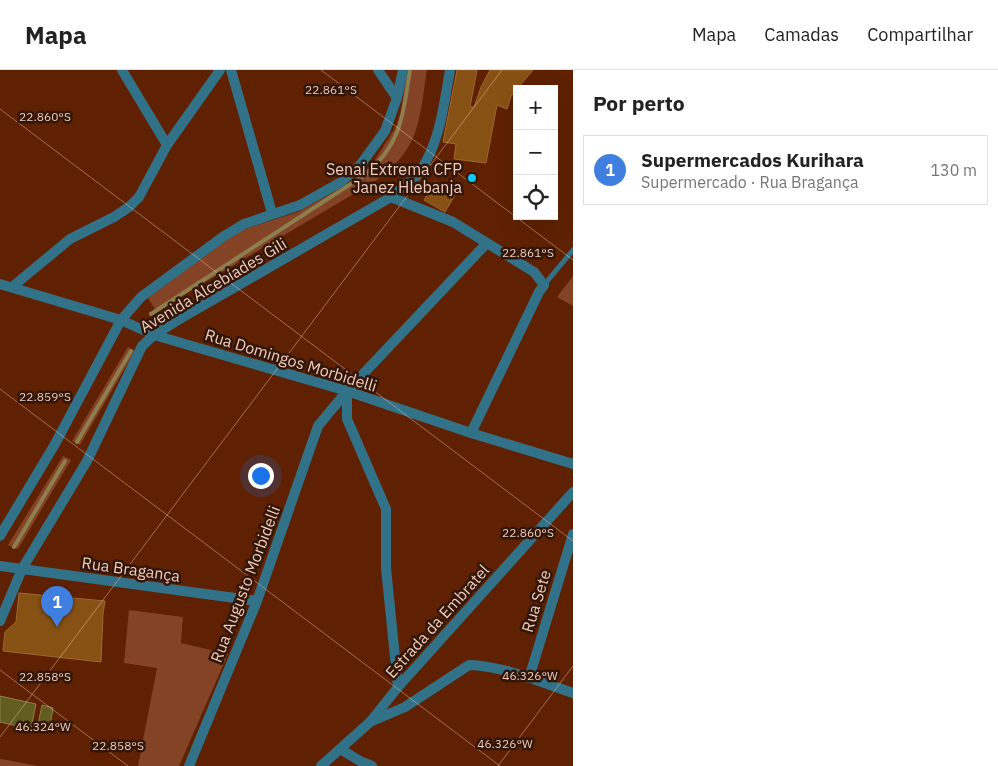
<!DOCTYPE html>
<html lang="pt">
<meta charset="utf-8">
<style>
:root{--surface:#fff;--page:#f6f6f6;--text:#222;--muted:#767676;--line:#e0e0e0;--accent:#2563eb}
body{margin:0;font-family:"IBM Plex Sans",sans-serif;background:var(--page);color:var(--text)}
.controls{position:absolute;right:15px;top:15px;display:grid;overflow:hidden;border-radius:0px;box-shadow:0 5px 20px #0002}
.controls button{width:45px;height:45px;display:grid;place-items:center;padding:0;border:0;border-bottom:1px solid var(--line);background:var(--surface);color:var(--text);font:25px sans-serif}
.you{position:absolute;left:260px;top:405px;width:18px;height:18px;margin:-12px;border:4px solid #fff;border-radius:50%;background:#1a73e8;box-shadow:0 0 0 8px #1a73e833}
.badge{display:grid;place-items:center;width:32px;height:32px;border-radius:50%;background:var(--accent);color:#fff;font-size:16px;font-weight:700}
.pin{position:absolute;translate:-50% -41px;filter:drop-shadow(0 1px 2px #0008)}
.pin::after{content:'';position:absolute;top:26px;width:18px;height:15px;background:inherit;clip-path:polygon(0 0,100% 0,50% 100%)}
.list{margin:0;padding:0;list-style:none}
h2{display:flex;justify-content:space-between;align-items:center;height:65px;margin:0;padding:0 20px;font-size:21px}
h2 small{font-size:16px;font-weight:400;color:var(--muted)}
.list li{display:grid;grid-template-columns:32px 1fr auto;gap:15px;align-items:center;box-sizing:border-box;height:70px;margin:0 10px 10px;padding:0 10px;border:1px solid var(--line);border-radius:0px}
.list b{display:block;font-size:19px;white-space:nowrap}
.list p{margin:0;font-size:16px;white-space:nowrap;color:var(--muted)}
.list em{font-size:16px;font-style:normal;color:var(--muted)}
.icon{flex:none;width:28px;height:28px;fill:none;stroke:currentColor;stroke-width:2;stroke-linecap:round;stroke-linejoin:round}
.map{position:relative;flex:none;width:573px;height:696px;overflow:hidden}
header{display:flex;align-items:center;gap:30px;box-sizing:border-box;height:70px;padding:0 25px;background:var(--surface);border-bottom:1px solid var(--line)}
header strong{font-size:24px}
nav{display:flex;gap:28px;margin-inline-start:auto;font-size:18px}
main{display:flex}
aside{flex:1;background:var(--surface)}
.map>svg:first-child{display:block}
.green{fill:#854326}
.water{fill:#625c1e;stroke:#8d7e4d}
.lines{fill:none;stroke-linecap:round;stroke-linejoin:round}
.stream{stroke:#8d7e4d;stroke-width:4}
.building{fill:#875113;stroke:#9e6833}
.service{stroke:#327288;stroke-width:5}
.minor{stroke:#327288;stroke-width:10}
.tertiary{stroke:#327288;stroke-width:10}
.ticks{fill:none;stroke:#f2ccbc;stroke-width:1;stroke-opacity:0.45}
.poi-dot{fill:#0dcafa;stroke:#32160a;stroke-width:2}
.labels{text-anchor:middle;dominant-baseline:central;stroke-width:5;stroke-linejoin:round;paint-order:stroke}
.poi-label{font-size:16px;fill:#f2ccbc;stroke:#32160a;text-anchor:end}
.street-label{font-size:16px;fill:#f2ccbc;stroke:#32160a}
.ticks-label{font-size:12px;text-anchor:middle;fill:#f2ccbc;stroke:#32160a;stroke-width:5;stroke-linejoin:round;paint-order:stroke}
</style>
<header>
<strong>Mapa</strong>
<nav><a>Mapa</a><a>Camadas</a><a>Compartilhar</a></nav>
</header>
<main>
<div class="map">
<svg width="573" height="696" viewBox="0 0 573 696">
<rect width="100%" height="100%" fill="#5f2102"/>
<!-- green -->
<path class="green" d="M 407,0 L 427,0 C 419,50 421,77 377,110 L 158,240 L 155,239 L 148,228 L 239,161 L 298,142 L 354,111 L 362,104 L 373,93 L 397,55 L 401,43 Z
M 573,206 L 573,236 L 557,227 Z
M 128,277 L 135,281 L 80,375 L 72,371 Z
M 63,386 L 71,390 L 18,479 L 8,475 Z
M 129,540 L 183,547 L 181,573 L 228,584 L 179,696 L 138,696 L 157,598 L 124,593 Z
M 0,689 L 1,689 L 38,696 L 0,696 Z"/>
<!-- water -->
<path class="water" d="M 0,626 L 36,634 L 31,659 L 0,652 Z
M 42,635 L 53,638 L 49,662 L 37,659 Z"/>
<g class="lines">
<!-- stream -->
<path class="stream" d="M 151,244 L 366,104 C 402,73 403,44 410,0
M 77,372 L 131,281
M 14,477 L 65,391"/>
</g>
<!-- building -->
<path class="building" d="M 457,0 L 477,0 L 470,37 L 474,37 L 481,17 L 490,0 L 533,0 L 511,26 L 507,39 L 497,35 L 486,93 L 454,89 L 456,74 L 443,72 Z
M 435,111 L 456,123 L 445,142 L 424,130 Z
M 19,523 L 105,531 L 103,544 L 101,592 L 3,581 L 5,562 L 16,552 Z"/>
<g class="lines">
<!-- service -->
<path class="service" d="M 544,215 L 573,180"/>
<!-- minor -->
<path class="minor" d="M 122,0 L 167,75
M 231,0 L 272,143
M 378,0 L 397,28
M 391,127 L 453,152 L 534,202 L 544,215 L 539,222 L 471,363
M 0,214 L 121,250
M 12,217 L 70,169 L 114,147 L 129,137 L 139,127 L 167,75 L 220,0
M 347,321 L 347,349 L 386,439 L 386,498 L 398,617
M 0,496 L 257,531
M 529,608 L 573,464
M 370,652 L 405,637 L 469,595 C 504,596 540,612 573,623
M 340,679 L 362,692 L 372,696
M 189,696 L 257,531 L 318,356 L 347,321 L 486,174"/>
<!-- tertiary -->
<path class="tertiary" d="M 121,250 L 154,265 L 347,321 L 471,363 L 573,394
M 0,466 L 55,374 L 121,250 L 141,227 L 224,166 L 244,154 L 300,135 L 341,112 L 361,94 L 385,61 L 397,28 L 403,0
M 0,551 L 22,499 L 87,391 L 142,276 L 154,265 L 178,250 L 391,127 C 400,119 412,111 420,101 C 440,73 444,33 450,0
M 321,696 L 370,652 L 398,617 L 573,422"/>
</g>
<!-- ticks -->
<path class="ticks" d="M 321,0 L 573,190M 0,39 L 573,471M 0,319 L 500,696M 0,600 L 128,696M 0,667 L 502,0M 498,696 L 573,596"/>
<!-- markers -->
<circle class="poi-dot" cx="472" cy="108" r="5"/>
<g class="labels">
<!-- poi labels -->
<g class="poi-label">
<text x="462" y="99">Senai Extrema CFP<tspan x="462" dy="18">Janez Hlebanja</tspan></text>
</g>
<!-- street labels -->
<g class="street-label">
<text transform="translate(213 215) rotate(-31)">Avenida Alcebíades Gili</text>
<text transform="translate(291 290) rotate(17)">Rua Domingos Morbidelli</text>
<text transform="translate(131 499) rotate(8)">Rua Bragança</text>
<text transform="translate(245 514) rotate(-69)">Rua Augusto Morbidelli</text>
<text transform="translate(536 531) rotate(-73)">Rua Sete</text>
<text transform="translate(437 551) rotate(-48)">Estrada da Embratel</text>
</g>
</g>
<g class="ticks-label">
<text x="331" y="24">22.861°S</text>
<text x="45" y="51">22.860°S</text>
<text x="528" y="187">22.861°S</text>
<text x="45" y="331">22.859°S</text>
<text x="528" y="467">22.860°S</text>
<text x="530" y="610">46.326°W</text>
<text x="45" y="611">22.858°S</text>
<text x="43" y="661">46.324°W</text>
<text x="505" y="678">46.326°W</text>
<text x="118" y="680">22.858°S</text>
</g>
</svg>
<div class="controls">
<button>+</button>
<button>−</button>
<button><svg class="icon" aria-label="locate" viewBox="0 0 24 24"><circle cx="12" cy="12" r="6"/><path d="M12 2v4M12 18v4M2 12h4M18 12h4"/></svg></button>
</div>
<div class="you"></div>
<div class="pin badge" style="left:57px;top:557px;background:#3f7fe0">1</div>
</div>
<aside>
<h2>Por perto<small></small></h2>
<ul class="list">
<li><span class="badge" style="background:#3f7fe0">1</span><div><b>Supermercados Kurihara</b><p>Supermercado · Rua Bragança</p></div><em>130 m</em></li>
</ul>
</aside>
</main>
